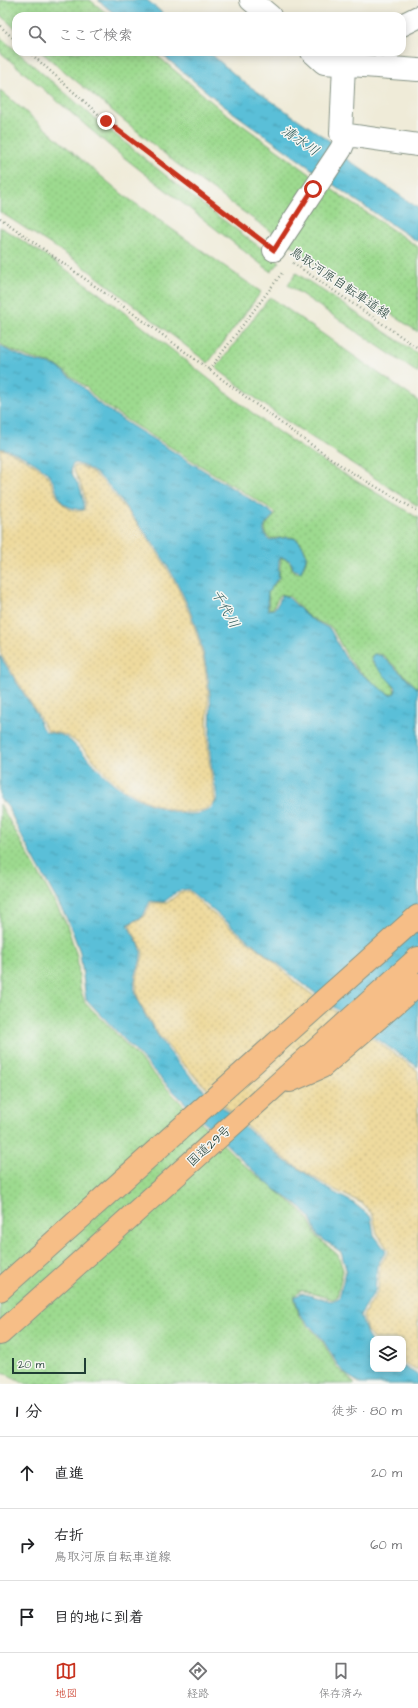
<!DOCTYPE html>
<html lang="ja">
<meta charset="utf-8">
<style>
:root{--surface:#fff;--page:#f6f6f6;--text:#202124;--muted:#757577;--line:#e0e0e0;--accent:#c8321e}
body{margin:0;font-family:"Architects Daughter","Klee One",sans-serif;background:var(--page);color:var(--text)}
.controls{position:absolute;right:12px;bottom:12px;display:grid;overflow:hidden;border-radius:8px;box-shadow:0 2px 10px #0003}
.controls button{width:36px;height:36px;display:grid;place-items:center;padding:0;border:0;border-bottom:1px solid var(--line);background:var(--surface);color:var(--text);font:20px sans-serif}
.scale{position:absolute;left:12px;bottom:10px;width:74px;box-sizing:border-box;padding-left:4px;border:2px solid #1f3d34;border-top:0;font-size:11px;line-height:14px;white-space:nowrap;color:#1f3d34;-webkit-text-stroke:3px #f6f6f2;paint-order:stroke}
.stop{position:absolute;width:12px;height:12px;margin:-9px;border:3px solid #c8321e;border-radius:50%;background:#fff}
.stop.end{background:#c8321e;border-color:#fff;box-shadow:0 1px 4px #0008}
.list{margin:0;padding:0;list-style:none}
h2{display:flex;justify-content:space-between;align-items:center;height:52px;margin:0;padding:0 16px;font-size:17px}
h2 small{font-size:13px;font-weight:400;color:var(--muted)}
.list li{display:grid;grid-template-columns:26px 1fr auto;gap:12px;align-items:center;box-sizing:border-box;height:72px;padding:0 16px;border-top:1px solid var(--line)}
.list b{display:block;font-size:15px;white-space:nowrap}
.list p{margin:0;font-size:13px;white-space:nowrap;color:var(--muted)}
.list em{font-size:13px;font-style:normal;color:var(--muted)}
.icon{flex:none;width:22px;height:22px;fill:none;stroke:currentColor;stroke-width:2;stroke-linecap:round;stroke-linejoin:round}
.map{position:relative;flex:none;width:418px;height:1384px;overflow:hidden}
.search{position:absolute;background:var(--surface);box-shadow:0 2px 10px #0003;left:12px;right:12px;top:12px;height:44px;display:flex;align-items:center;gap:10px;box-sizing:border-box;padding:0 14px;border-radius:12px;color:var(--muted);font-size:15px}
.sheet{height:268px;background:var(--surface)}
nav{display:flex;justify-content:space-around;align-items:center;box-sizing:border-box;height:56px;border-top:1px solid var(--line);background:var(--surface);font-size:11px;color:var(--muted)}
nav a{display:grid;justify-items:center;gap:2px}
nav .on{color:var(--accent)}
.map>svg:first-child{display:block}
.grass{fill:url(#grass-dots);stroke:#5e8c62}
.sand{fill:url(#sand-dots);stroke:#868c69}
.water{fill:url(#water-ripples);stroke:#3c7e86}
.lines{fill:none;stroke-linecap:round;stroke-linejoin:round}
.minor-casing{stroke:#879486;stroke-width:24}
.trunk-casing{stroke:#879486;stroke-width:24}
.path{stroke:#879486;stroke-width:2.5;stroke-dasharray:1 3;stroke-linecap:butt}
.minor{stroke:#fff;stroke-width:22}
.trunk{stroke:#f6be87;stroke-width:22}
.route{stroke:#c8321e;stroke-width:5}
.labels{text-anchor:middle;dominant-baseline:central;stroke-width:3;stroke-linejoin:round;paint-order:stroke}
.street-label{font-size:13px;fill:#1f3d34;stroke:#f6f6f2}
.water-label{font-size:14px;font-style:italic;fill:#2e5e5d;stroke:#f6f6f2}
</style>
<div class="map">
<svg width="418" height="1384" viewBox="0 0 418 1384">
<defs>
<pattern id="grass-dots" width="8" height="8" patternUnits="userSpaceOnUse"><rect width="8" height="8" fill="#9dda8f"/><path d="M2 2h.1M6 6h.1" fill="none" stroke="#87bc7c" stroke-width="1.8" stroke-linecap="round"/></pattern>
<pattern id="sand-dots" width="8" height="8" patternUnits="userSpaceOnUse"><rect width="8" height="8" fill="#eeda9e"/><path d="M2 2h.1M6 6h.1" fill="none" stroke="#ccbc89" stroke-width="1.8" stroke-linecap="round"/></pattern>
<pattern id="water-ripples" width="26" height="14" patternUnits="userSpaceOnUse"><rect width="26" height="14" fill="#5abfd8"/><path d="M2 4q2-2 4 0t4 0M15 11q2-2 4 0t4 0" fill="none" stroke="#4a9cb0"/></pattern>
</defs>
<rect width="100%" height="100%" fill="#f6f6f2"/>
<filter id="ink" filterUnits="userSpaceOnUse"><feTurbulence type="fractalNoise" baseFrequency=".025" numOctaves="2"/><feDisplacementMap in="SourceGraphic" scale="8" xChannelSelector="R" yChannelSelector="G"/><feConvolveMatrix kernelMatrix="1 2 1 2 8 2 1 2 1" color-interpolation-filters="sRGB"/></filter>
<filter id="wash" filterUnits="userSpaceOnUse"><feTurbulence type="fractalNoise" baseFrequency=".012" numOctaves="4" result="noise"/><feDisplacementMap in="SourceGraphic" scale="16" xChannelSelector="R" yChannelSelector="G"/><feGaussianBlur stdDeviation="0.9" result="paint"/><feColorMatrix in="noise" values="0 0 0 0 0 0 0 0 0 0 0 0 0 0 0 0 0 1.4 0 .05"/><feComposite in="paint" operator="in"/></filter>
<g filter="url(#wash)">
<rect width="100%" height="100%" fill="#efebd8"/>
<!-- grass -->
<path class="grass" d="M 0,0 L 90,0 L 110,16 L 16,16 L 16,29 L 0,15 Z
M 0,37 L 92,116 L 196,200 L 280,262 L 271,272 L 117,152 L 0,52 Z
M 41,52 L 153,52 L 220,109 L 314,177 L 277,236 L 177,164 Z
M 0,90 L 122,194 L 261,292 L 208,363 L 78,262 L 0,212 Z
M 325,185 L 418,247 L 418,332 L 313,262 L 285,240 Z
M 0,227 C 95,283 179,358 267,424 C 315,459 368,487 418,518 L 418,688 L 384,656 C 379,653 376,653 371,656 L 372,663 C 380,670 393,681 395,692 L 390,694 L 385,692 L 356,668 L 347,656 L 332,628 L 309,617 L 289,596 L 280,594 L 273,608 L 269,609 L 268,592 L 279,579 L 281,558 C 289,560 291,562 292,570 L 298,573 L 302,571 C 304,567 307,560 307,556 C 306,549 299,537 291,537 C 284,536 277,539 269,538 C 260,527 269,523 276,514 L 268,507 L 128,421 L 98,400 L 86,387 L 56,365 L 28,357 L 6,348 L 0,343 Z
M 296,273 L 418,354 L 418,373 L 288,285 Z
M 270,297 L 418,401 L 418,506 L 282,418 L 216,368 Z
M 0,804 L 66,923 L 77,956 L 80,988 L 85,1003 L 107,1024 L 174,1096 L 245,1166 L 301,1210 L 308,1219 L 317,1237 L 338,1255 L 343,1270 L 337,1297 L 332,1299 L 301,1290 L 294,1297 L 299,1316 L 322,1341 L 336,1366 L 355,1384 L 27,1384 L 0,1371 Z"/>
<!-- sand -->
<path class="sand" d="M 0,449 C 10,450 39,466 46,474 C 56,486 53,500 70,509 C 75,511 79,512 84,510 C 89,496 78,481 73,468 L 74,466 C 91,464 110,490 120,502 C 166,559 201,616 208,691 C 209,701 208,711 207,721 C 207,731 208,741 208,751 C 209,769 214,785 215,802 C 194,827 135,799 115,782 C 99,769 85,745 67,736 C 60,732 53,733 46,730 L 38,714 L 0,653 Z
M 188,891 L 207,909 L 273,961 L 296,983 L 418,1071 L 418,1370 L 403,1363 L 403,1339 L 373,1339 L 367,1331 L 363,1316 L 378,1291 L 380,1265 L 389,1251 L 377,1233 L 373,1215 L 362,1203 L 331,1188 L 286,1160 L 225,1107 L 181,1062 L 158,1034 L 140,1004 L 137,993 L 136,981 L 143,956 L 143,950 L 131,929 L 130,924 L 145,916 L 151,903 L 167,903 L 180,893 Z"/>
<!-- water -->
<path class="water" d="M 98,0 L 147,0 L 166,16 L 117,16 Z
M 159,52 L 209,52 L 242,81 L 337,146 L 342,156 L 418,208 L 418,242 L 348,195 L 224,106 Z
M 0,345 L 5,349 L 27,359 L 56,366 L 84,388 L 97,402 L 127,423 L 268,510 L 274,515 C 265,525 259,528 269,540 C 277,540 283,537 291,538 C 299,538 305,549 306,557 C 306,561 302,567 301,572 L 293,569 C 292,561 289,559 281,557 L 279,560 L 278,578 L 268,592 L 267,602 L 268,610 L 274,609 L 279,602 L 281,595 L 288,597 L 309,618 L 330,629 L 345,657 L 355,669 L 385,692 L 390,695 L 395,693 L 396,688 C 389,680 374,666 371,658 L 374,654 L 382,656 L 418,689 L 418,1067 C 337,1013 261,952 188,889 L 178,891 L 164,902 L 150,901 L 143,916 L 128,924 C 130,934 140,942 141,951 C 142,967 130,976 136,995 C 139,1006 145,1015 151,1025 C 184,1080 238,1120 286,1162 L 298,1168 L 329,1190 L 352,1202 L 371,1217 L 374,1235 L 386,1251 L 377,1266 L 375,1291 L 360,1315 L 368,1337 L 373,1344 L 373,1369 L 403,1369 L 403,1366 L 418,1375 L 418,1384 L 361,1384 L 347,1375 L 337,1364 L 323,1340 L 300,1315 L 295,1297 L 301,1293 L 331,1301 L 339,1298 L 346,1269 L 341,1252 L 318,1236 L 310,1218 L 302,1208 L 272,1187 L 246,1164 L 169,1087 L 86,999 L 80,952 L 73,933 L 65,915 L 23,839 L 8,807 L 0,799 L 0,656 L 37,715 L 42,728 L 46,732 L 61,735 L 67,738 C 84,752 97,770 113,783 C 131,799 207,835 217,798 C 216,786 212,774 211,762 C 208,739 212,716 210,693 C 203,622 174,567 130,513 C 115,493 101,470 75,463 L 72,465 C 68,473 79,483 81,491 C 83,497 84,504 83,510 C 52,506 62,493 49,475 C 42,465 12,449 0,448 Z"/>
</g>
<g filter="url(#ink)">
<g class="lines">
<defs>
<path id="minor" d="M 251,0 L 270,16
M 402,25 L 418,17
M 312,52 L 324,63 L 418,70
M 344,64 L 341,134 L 418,145
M 274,250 L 341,149 L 347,135"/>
<path id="trunk" d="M 290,1081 L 322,1067 L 418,984
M 0,1290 L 418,916
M 0,1334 L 418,958"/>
</defs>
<!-- minor casing -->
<use href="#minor" class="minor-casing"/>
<!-- trunk casing -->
<use href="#trunk" class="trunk-casing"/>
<!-- path -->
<path class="path" d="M 0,26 L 16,41
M 29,52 L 106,121 L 255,236
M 0,218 L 145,322 L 293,432 L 349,471 L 418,511
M 293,263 L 418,348
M 209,370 L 282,273"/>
<!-- minor -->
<use href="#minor" class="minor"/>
<!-- trunk -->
<use href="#trunk" class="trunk"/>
</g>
</g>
<g class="lines" filter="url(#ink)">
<!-- route -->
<path class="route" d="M 106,121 L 274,250 L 313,189"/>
</g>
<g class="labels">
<!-- street labels -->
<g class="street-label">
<text transform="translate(340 283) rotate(34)">鳥取河原自転車道線</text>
<text transform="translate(209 1146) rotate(-42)">国道29号</text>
</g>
<!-- water labels -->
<g class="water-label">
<text transform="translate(300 141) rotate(35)">清水川</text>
<text transform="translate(225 609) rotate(61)">千代川</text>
</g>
</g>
</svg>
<div class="controls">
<button><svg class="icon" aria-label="layers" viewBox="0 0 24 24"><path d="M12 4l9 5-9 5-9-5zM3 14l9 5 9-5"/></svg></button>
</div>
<div class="scale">20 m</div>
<div class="stop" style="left:313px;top:189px"></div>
<div class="stop end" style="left:106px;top:121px"></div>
<div class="search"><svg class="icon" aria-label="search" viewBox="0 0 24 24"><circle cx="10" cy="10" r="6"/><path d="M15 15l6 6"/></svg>ここで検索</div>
</div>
<section class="sheet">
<h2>1 分<small>徒歩 · 80 m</small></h2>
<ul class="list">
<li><svg class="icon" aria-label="ahead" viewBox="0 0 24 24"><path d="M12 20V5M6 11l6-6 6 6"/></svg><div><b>直進</b></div><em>20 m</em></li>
<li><svg class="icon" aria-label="right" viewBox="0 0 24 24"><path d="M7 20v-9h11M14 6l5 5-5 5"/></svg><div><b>右折</b><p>鳥取河原自転車道線</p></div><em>60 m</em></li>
<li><svg class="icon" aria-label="arrive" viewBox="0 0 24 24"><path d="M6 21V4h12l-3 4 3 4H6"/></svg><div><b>目的地に到着</b></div></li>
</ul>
</section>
<nav>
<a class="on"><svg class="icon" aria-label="map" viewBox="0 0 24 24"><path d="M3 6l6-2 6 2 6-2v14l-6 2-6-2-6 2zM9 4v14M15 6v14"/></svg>地図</a>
<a><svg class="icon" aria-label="directions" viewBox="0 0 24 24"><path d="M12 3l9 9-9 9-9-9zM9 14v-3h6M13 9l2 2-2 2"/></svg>経路</a>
<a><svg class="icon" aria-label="saved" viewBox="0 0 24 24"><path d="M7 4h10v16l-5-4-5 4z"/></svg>保存済み</a>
</nav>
